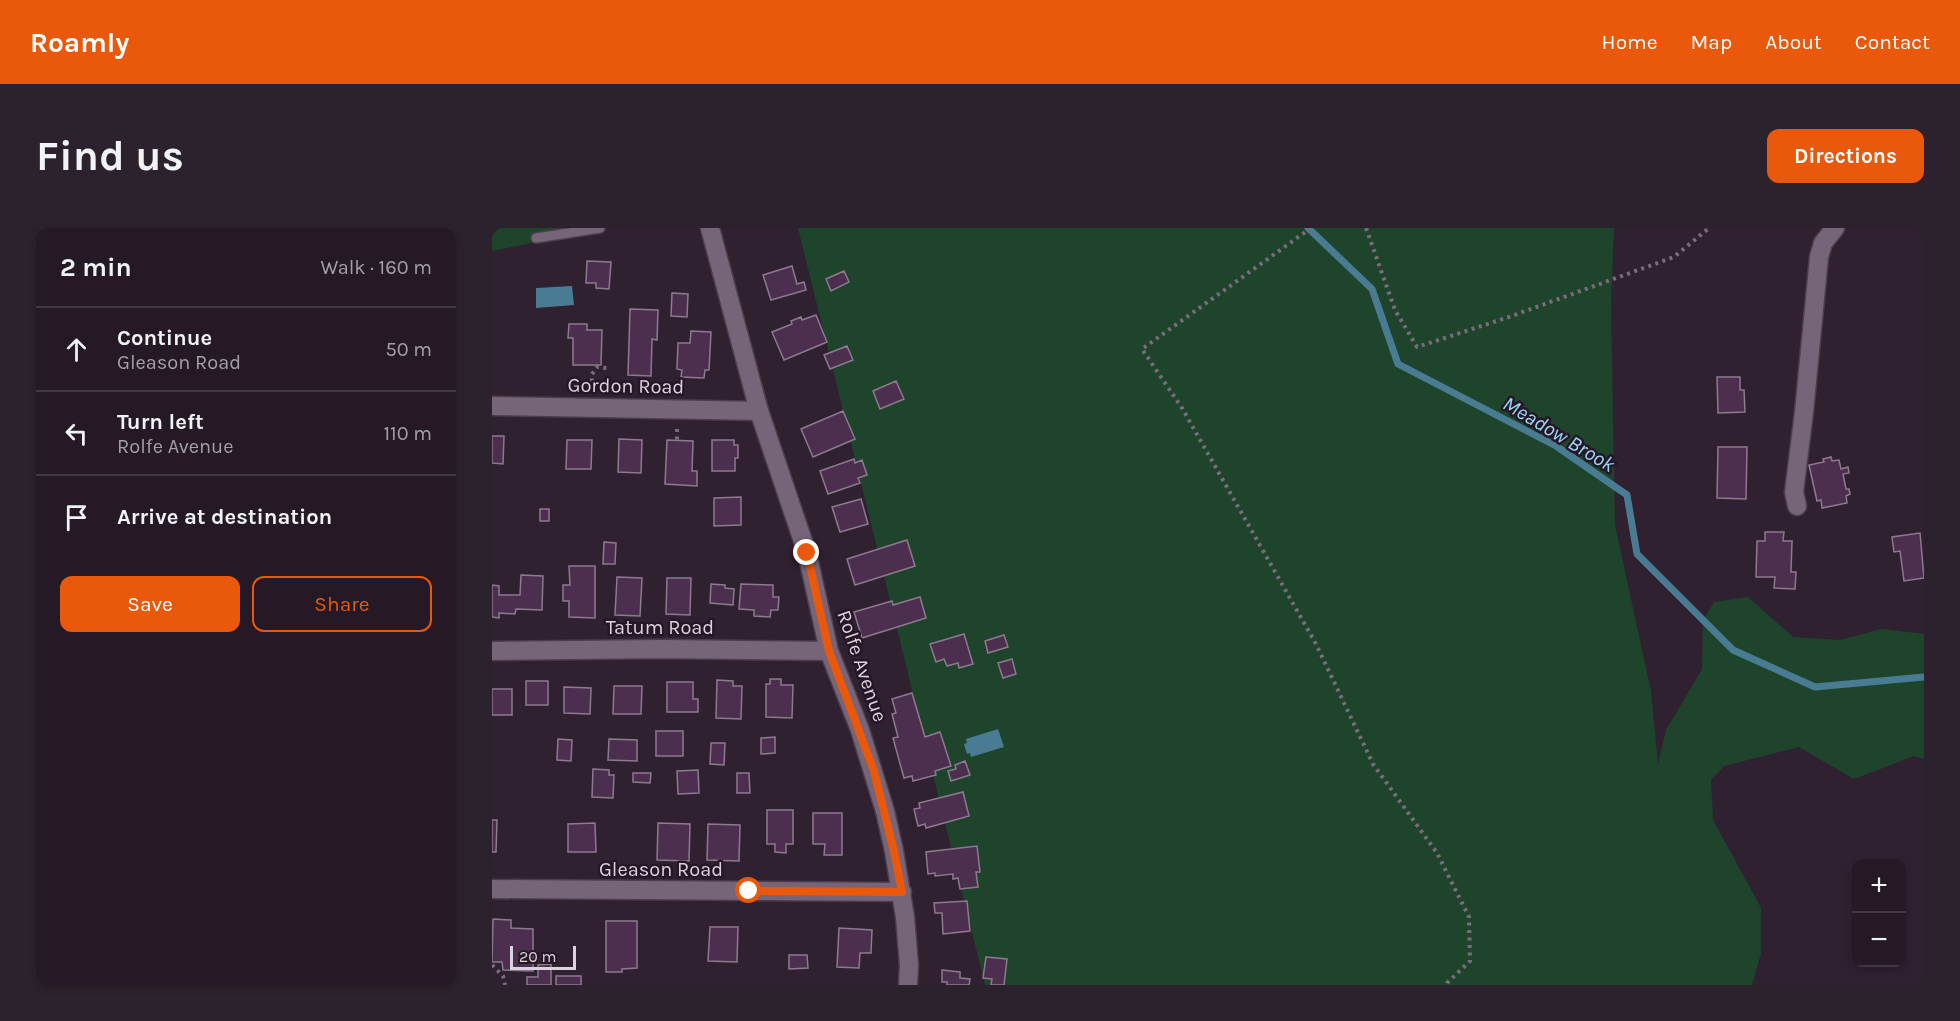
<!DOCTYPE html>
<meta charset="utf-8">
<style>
:root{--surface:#241925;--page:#2c222d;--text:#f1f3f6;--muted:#a3a0a7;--line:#413842;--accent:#ea580c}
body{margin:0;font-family:Karla,sans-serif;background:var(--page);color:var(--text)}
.controls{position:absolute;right:18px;bottom:18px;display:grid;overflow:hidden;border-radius:12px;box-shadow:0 3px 9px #0003}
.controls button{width:54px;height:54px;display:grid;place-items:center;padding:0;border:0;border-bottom:2px solid var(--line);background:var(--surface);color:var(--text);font:30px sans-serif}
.scale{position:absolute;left:18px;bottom:15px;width:66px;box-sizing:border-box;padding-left:6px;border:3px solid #ddd3de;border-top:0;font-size:16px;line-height:21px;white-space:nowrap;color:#ddd3de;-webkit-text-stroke:4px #261727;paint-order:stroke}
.stop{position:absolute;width:18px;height:18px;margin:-14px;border:4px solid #ea580c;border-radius:50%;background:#fff}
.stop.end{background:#ea580c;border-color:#fff;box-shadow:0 2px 6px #0008}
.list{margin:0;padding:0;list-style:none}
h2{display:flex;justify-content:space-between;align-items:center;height:78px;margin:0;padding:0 24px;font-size:26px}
h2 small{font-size:20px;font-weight:400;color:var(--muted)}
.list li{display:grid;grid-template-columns:39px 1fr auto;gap:18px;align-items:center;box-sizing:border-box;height:84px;padding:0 24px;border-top:2px solid var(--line)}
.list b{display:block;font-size:22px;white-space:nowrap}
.list p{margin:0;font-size:20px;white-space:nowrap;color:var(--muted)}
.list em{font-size:20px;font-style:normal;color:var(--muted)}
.actions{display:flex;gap:12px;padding:18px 24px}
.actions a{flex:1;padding:14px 0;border:2px solid var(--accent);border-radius:12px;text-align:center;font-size:21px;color:var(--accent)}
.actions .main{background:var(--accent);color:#fff}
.icon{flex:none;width:33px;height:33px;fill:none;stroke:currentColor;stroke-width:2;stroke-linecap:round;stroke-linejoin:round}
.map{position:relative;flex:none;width:1432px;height:757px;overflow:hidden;border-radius:12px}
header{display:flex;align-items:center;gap:36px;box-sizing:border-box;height:84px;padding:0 30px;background:var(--accent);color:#fff}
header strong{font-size:28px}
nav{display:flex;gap:33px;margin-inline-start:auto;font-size:21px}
.intro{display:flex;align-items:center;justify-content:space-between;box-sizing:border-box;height:144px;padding:0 36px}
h1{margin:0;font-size:42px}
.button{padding:15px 27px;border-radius:12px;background:var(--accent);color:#fff;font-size:21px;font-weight:700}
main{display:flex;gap:36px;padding:0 36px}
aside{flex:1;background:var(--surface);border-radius:12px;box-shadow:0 3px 9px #0003}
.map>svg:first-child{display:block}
.green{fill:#1f442c}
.water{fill:#497c93}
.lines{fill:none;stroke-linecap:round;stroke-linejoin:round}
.stream{stroke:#497c93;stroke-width:7}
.building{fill:#4c2f4f;stroke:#8c7a8e;stroke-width:1.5}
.lane-casing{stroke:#4b3e4c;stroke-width:12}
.street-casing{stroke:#4b3e4c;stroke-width:21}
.path{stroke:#7a6d7b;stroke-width:4;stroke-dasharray:3 4.5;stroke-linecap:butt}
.lane{stroke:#766578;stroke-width:9}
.street{stroke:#766578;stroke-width:18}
.route{stroke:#ea580c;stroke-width:8}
.labels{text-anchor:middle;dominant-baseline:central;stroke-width:5;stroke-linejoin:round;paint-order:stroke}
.street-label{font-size:20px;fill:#ddd3de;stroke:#261727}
.water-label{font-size:21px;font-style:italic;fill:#99d7f6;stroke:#261727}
</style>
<header>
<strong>Roamly</strong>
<nav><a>Home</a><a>Map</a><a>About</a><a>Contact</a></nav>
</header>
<div class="intro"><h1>Find us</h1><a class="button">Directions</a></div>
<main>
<aside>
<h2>2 min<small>Walk · 160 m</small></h2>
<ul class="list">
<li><svg class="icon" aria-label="ahead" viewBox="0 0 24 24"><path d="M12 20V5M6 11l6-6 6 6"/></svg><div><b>Continue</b><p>Gleason Road</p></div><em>50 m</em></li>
<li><svg class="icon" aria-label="left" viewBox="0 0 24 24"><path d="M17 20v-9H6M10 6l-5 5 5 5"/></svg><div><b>Turn left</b><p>Rolfe Avenue</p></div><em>110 m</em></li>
<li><svg class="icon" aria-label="arrive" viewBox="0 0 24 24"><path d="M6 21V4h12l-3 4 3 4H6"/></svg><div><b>Arrive at destination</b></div></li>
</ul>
<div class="actions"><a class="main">Save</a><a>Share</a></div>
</aside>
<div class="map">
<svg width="1432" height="757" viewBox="0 0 1432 757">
<rect width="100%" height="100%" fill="#302131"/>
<!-- green -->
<path class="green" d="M 0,0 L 115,0 L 0,23 Z
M 306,0 L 1122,0 L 1119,78 L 1123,297 L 1159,463 L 1166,536 L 1174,502 L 1210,441 L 1211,393 L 1222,374 L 1256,369 L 1301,409 L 1348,412 L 1389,401 L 1432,406 L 1432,531 L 1422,528 L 1362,551 L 1307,519 L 1232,538 L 1219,552 L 1221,592 L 1269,680 L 1269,725 L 1260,757 L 493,757 Z"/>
<!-- water -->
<path class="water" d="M 80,58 L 82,77 L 44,80 L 44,60 Z
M 506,501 L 512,519 L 479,529 L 478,525 L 475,526 L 472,516 L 475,515 L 474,511 Z"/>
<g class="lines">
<!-- stream -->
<path class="stream" d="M 816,0 L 880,61 L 906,136 L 1064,218 L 1135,267 L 1145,326 L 1241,422 L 1323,459 L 1432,449"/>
</g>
<!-- building -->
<path class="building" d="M 95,33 L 119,34 L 117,61 L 104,60 L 104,55 L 94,55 Z
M 300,38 L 305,56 L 312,54 L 314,62 L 279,72 L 271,47 Z
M 352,43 L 357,54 L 339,63 L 334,51 Z
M 180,65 L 196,66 L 195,89 L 179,88 Z
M 138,81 L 166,82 L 165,112 L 160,111 L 159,148 L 136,147 Z
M 324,87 L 335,114 L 292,132 L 280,104 L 300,96 L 299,93 L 309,89 L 310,92 Z
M 77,96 L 95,96 L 95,102 L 110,102 L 109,137 L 81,137 L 81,110 L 76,110 Z
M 199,103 L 219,104 L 217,142 L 213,142 L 212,150 L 189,149 L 190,142 L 185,141 L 186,115 L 198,115 Z
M 355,118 L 361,132 L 338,141 L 332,127 Z
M 1225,149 L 1248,149 L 1248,162 L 1252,162 L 1253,184 L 1226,185 Z
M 404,153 L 412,171 L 388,181 L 381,163 Z
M 351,183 L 363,211 L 321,229 L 309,201 Z
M 0,208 L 12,208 L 11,236 L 0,235 Z
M 127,211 L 150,212 L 149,245 L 126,244 Z
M 75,212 L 100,212 L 99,241 L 74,241 Z
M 175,212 L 201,213 L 200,243 L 205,243 L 205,258 L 173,256 Z
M 220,212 L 242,212 L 242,217 L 246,217 L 246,230 L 243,230 L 243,243 L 220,243 Z
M 1226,219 L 1255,219 L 1254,271 L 1225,270 Z
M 1339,229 L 1340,233 L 1347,232 L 1349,241 L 1356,239 L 1357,245 L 1351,246 L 1354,261 L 1357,261 L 1358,266 L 1354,268 L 1355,275 L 1330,280 L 1329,272 L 1325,273 L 1317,237 L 1332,234 L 1331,231 Z
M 362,231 L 363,235 L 370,232 L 375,247 L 366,250 L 368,255 L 336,266 L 328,243 Z
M 249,269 L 249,297 L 222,298 L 222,270 Z
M 369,271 L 376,296 L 348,304 L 340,279 Z
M 48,281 L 57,281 L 57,293 L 48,293 Z
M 1273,304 L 1292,304 L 1291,313 L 1300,313 L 1299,344 L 1304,344 L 1303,361 L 1282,360 L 1283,349 L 1264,349 L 1265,313 L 1273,313 Z
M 1428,305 L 1432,350 L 1412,353 L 1408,323 L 1402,324 L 1400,309 Z
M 415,312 L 423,338 L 363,357 L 355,331 Z
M 112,314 L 124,315 L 123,336 L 111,336 Z
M 77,338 L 103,338 L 103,390 L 77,389 L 77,373 L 71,373 L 71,357 L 78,357 Z
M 29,347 L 51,348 L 50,382 L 24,381 L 23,386 L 7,385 L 7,390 L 0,389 L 0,357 L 7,358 L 7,367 L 28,367 Z
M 125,349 L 150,350 L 148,388 L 123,387 Z
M 175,350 L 199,350 L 198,387 L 174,386 Z
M 219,356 L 233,357 L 233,360 L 242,361 L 241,377 L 218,375 Z
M 249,356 L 281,357 L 281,369 L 287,369 L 286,382 L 279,382 L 278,389 L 262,388 L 262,382 L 247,381 Z
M 428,369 L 434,390 L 370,410 L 362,384 L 400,373 L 401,377 Z
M 472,406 L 481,436 L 467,440 L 466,435 L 455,438 L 452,431 L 444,434 L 438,416 Z
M 512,407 L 516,419 L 496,425 L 493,413 Z
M 520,431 L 524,446 L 511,450 L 506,435 Z
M 278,451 L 289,451 L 289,457 L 301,457 L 300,490 L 274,489 L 274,456 L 278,456 Z
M 225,452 L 241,453 L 241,458 L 250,458 L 249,491 L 224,490 Z
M 34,453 L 56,453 L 56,477 L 34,477 Z
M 175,454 L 201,454 L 201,471 L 206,471 L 206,484 L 175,484 Z
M 122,458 L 150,458 L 149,486 L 121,486 Z
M 72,459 L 99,460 L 98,486 L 72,485 Z
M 0,461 L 20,461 L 20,487 L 0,487 Z
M 420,465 L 433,509 L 448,504 L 459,538 L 443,543 L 444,547 L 421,553 L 420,548 L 412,550 L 401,510 L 406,509 L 400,486 L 404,485 L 400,471 Z
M 164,503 L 191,503 L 191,528 L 164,528 Z
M 283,509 L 283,525 L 269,526 L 269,510 Z
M 66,511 L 80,512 L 79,533 L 65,532 Z
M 117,511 L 145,512 L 145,533 L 116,532 Z
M 219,515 L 233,515 L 232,537 L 218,536 Z
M 473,533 L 478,547 L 459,553 L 456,543 L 464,541 L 463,537 Z
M 101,541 L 117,542 L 117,547 L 122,547 L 121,570 L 100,569 Z
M 206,542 L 207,565 L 186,566 L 185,543 Z
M 141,545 L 159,545 L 158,555 L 141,554 Z
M 245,545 L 257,545 L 258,565 L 245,565 Z
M 471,564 L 477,588 L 434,600 L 433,596 L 426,598 L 422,581 L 428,580 L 427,575 Z
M 275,582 L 301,582 L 301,616 L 294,616 L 294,625 L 283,624 L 283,616 L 275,616 Z
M 321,585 L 350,585 L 350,627 L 332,627 L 333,616 L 321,616 Z
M 0,592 L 5,592 L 4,624 L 0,624 Z
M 103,595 L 104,624 L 76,624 L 76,596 Z
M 166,595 L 198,596 L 197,633 L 165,632 Z
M 216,596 L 248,597 L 247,633 L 215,632 Z
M 485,618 L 488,644 L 484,644 L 486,659 L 468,661 L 466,650 L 461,651 L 461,646 L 443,648 L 443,645 L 436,646 L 434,624 Z
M 475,673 L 478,703 L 451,706 L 450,685 L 443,685 L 442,675 Z
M 1,691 L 19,692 L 19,700 L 41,701 L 41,743 L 11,742 L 10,734 L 0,734 Z
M 114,693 L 145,693 L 145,740 L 130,741 L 130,744 L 114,744 Z
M 218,699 L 246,699 L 245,734 L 216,733 Z
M 347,700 L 380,702 L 379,725 L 368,725 L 367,740 L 345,739 Z
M 297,727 L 315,727 L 316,740 L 297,741 Z
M 494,729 L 515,731 L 512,757 L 499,757 L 500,751 L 491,750 Z
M 59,736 L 59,757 L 35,757 L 35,749 L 46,749 L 46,737 Z
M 450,742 L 468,744 L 468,750 L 478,751 L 477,757 L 455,757 L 455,754 L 450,754 Z
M 64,748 L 89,748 L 89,757 L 64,757 Z"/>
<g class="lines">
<defs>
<path id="lane" d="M 44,10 L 108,0"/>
<path id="street" d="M 218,0 L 267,183 L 315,325 L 337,423 L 368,502 L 393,583 L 402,623 L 413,689 L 417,737 L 416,757
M 0,178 L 267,183
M 1305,278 L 1302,264 L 1312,184 L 1327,29 L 1331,15 L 1343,0
M 0,423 L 170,421 L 337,423
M 0,661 L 410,664"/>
</defs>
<!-- lane casing -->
<use href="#lane" class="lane-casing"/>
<!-- street casing -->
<use href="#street" class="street-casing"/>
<!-- path -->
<path class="path" d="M 819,0 L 650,121 L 690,180 L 824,416 L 881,536 L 945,625 L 977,689 L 978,733 L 955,755 L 955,757
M 874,0 L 903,82 L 925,119 L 1017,89 L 1182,29 L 1217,0
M 100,161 L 100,146 L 105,139 L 115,140
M 185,201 L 185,212
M 0,737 L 11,748 L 13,757"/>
<!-- lane -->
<use href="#lane" class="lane"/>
<!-- street -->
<use href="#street" class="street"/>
</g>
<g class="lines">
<!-- route -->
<path class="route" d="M 257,663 L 410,664 L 402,623 L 382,543 L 337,423 L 315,325"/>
</g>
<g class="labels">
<!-- street labels -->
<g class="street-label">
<text transform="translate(134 158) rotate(1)">Gordon Road</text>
<text x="168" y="399">Tatum Road</text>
<text transform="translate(370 438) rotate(71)">Rolfe Avenue</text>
<text x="169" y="641">Gleason Road</text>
</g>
<!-- water labels -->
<g class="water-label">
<text transform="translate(1067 206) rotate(31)">Meadow Brook</text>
</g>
</g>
</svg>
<div class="controls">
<button>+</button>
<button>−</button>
</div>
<div class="scale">20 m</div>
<div class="stop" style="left:257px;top:663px"></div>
<div class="stop end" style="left:315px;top:325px"></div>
</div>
</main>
